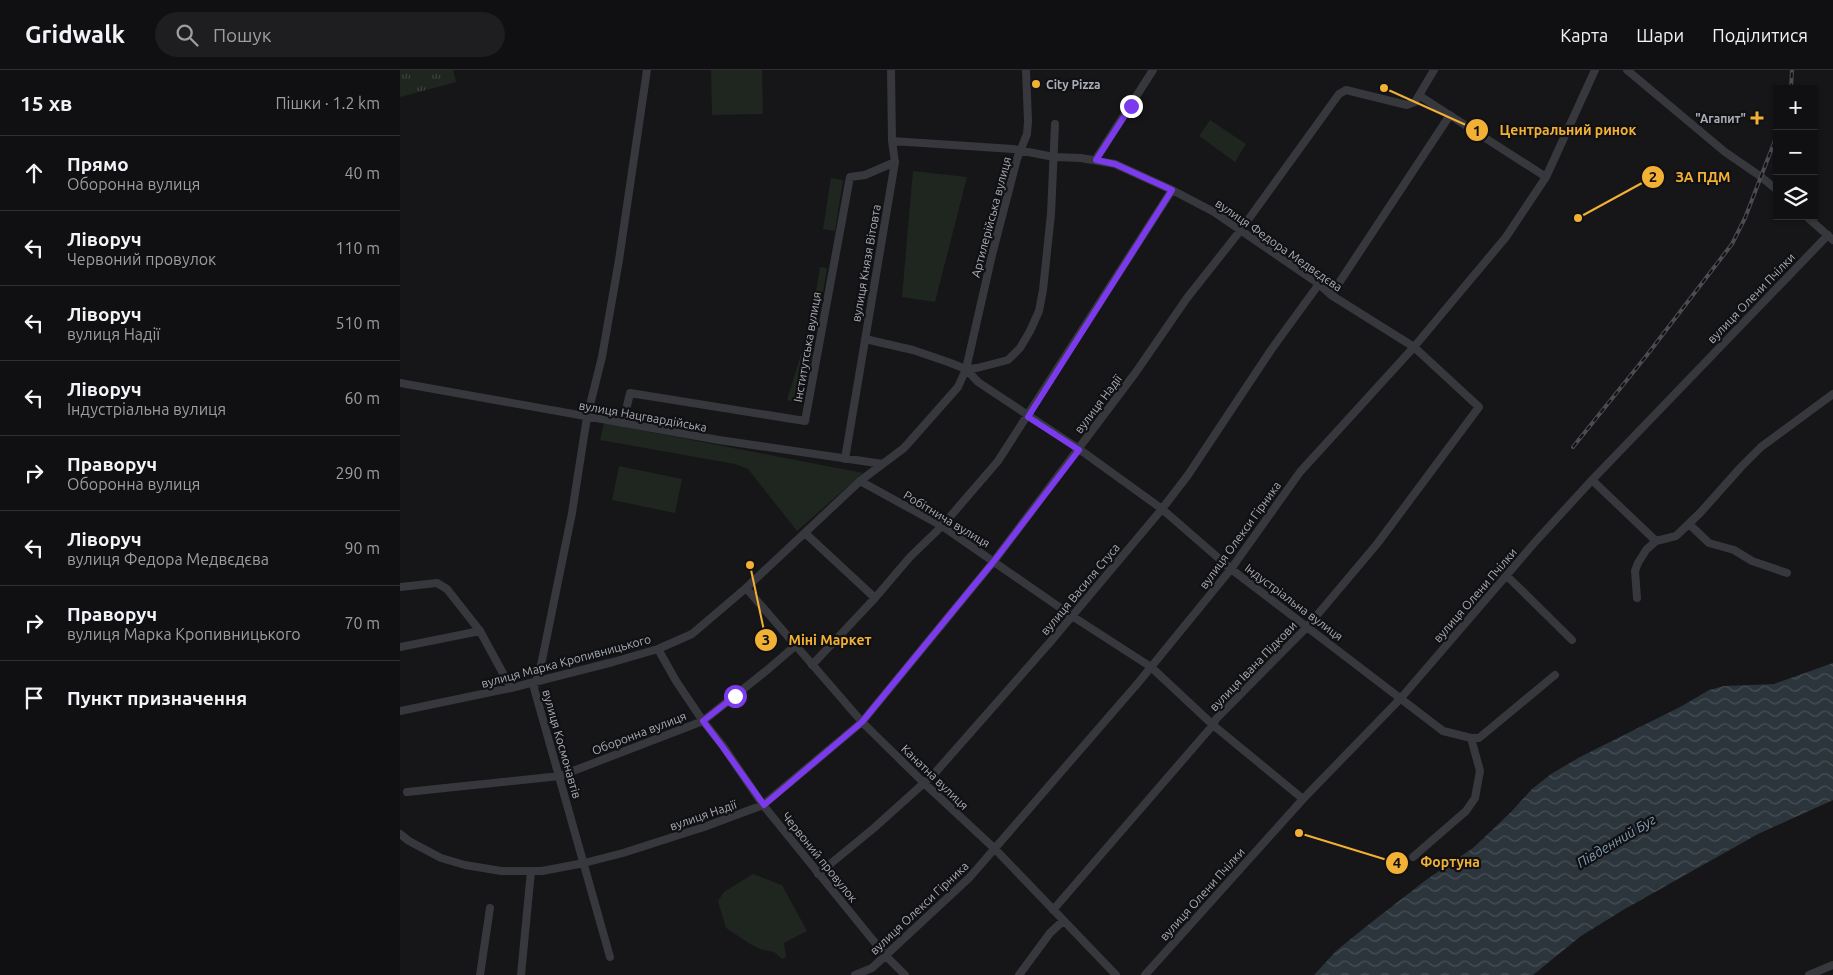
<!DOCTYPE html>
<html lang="uk">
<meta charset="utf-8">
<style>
:root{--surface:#101012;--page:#1e1e20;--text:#f1f3f6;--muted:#9c9d9f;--line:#303032}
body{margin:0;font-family:Ubuntu,sans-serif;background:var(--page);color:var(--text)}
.controls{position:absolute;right:15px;top:15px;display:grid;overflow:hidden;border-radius:0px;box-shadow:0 1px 4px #0004}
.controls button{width:45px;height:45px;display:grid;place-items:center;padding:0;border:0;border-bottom:1px solid var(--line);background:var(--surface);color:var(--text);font:25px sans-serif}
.stop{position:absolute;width:15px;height:15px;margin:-11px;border:4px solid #7c3aed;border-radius:50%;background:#fff}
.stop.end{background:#7c3aed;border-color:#fff;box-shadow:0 1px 5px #0008}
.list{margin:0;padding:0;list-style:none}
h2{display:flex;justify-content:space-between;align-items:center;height:65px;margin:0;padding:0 20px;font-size:21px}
h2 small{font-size:16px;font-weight:400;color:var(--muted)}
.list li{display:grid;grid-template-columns:32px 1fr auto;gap:15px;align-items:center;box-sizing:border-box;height:75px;padding:0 20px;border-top:1px solid var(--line)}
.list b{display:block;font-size:19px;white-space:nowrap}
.list p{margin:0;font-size:16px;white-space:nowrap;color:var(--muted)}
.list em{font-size:16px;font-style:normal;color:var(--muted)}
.icon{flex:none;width:28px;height:28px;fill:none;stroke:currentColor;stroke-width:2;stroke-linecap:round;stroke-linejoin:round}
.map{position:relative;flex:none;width:1433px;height:905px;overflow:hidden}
header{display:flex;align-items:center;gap:30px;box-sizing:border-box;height:70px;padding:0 25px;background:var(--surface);border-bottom:1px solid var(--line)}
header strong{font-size:24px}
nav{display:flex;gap:28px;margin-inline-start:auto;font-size:18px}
.search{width:350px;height:45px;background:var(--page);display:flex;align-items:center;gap:12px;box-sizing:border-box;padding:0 18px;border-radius:28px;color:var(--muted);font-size:19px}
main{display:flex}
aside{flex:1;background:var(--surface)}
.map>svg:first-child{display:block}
.grass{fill:url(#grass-tufts)}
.green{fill:#1e261f}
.water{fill:url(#water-waves)}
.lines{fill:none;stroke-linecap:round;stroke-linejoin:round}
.minor{stroke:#37383d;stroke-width:8}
.rail-casing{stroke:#4a4c52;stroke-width:4}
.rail{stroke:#111113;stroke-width:2;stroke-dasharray:5.5;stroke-linecap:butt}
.route{stroke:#7c3aed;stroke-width:6}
.poi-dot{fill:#f2b134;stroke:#111113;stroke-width:2}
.labels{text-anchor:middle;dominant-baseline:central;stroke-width:4.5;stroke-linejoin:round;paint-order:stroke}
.poi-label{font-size:12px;font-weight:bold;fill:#a8adb8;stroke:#111113;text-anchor:start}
.street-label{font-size:12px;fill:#a8adb8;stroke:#111113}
.water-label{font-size:14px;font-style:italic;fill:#7f9bb3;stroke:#111113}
.leader{fill:none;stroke:#f2b134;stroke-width:2}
.callout-dot{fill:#f2b134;stroke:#111113;stroke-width:2}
.mark-label{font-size:15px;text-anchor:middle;font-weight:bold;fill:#111}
.callout-label{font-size:14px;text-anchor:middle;font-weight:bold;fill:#f2b134;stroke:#111113;stroke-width:4.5;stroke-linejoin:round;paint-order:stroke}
</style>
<header>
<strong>Gridwalk</strong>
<div class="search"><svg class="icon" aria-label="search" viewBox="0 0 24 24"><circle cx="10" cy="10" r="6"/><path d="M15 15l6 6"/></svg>Пошук</div>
<nav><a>Карта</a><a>Шари</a><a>Поділитися</a></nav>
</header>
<main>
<aside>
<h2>15 хв<small>Пішки · 1.2 km</small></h2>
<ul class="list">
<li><svg class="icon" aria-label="ahead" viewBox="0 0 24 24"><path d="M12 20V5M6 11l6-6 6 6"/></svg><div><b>Прямо</b><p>Оборонна вулиця</p></div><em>40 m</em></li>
<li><svg class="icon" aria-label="left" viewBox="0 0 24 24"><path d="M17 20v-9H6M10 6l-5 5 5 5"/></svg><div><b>Ліворуч</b><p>Червоний провулок</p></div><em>110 m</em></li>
<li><svg class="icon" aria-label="left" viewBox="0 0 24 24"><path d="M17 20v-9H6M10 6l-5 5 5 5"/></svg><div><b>Ліворуч</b><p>вулиця Надії</p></div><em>510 m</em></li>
<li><svg class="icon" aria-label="left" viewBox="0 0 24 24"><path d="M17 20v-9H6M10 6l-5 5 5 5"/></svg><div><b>Ліворуч</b><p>Індустріальна вулиця</p></div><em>60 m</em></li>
<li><svg class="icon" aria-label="right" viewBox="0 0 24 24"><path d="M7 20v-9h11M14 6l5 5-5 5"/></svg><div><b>Праворуч</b><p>Оборонна вулиця</p></div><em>290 m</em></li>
<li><svg class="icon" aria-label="left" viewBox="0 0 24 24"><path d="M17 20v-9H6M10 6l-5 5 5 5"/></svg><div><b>Ліворуч</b><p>вулиця Федора Медвєдєва</p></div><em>90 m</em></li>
<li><svg class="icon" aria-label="right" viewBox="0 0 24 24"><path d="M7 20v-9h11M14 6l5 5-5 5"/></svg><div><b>Праворуч</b><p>вулиця Марка Кропивницького</p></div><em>70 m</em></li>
<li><svg class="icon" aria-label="arrive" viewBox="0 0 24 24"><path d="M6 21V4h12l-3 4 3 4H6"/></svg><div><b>Пункт призначення</b></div></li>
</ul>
</aside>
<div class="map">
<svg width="1433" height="905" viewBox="0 0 1433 905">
<defs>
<pattern id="grass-tufts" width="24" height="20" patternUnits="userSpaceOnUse" patternTransform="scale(1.25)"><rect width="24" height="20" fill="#1e261f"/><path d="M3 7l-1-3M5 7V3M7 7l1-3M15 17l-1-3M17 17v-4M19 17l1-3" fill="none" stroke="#3c433d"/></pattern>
<pattern id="water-waves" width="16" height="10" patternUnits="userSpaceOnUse" patternTransform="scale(1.25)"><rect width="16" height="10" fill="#2c353c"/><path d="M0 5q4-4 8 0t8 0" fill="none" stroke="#485056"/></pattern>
</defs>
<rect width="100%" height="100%" fill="#161618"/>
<!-- grass -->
<path class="grass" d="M 0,0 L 53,0 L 56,12 L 0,27 Z"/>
<!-- green -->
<path class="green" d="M 311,0 L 362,0 L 363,44 L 312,45 Z
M 810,50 L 846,74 L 835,92 L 799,66 Z
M 513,101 L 567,107 L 535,232 L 502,227 Z
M 431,108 L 443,110 L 435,161 L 423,159 Z
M 420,197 L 427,198 L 419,246 L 412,245 Z
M 402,281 L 414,284 L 399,333 L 387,330 Z
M 204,353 L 463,403 L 397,461 L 348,399 L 335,394 L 200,370 Z
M 219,396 L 282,409 L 275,443 L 212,430 Z
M 353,804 L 382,815 L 407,861 L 384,873 L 386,887 L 382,889 L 374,882 L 360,879 L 350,874 L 326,858 L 318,831 L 324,822 Z"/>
<!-- water -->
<path class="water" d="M 1433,593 L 1433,730 L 1358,764 L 1223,840 L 1181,866 L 1133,905 L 914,905 L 936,881 L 968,855 L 1026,810 L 1073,778 L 1111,742 L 1132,719 L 1151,704 L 1180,687 L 1282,636 L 1309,620 L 1324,616 L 1374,614 Z"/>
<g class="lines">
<!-- minor -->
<path class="minor" d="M 1227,0 L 1325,82 L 1360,106 L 1377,120
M 1020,26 L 1146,107
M 492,71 L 613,79 L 654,87 L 681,88 L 715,94 L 772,120 L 814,142 L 919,214 L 931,225 L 1014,277 L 1079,337 L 977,474 L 907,557 L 816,649 L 813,655 L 653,840
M 696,89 L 753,0
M 1406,146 L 1433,170
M 931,225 L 1050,45
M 465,269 L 513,280 L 548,292 L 566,299 L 578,312 L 679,379 L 762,439 L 831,499 L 1043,661 L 1071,668 L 1080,701 L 1075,728 L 1066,741 L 1013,787
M 566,299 L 592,185 L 617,89 L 627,64 L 628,51 L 626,0
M 0,313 L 319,370 L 483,394
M 223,353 L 230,323 L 405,351 L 450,107 L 465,105 L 495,92
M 445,389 L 495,92 L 492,71 L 491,0
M 1192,410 L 1256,471
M 460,411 L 542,456 L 672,546 L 751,597 L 813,655 L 903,729
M 1289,454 L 1309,473 L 1334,480 L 1352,491 L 1387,503
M 405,463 L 475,528
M 1107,506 L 1172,570
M 0,517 L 37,513 L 47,519 L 80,561 L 111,618
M 346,518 L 462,652 L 524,713 L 595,779 L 716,905
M 1237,528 L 1235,501 L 1238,493 L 1246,480 L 1256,471 L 1276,466 L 1300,443 L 1341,397 L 1361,377 L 1433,324
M 0,577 L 80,561
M 258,579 L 276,611 L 303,651 L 323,676 L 363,735 L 485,885 L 505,905
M 412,595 L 475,528 L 510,487 L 542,456 L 598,391 L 772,120
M 0,641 L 111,618 L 213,592 L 258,579 L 292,564 L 346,518 L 460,411 L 504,378 L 558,317 L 566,299 L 577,298 L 608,290 L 620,278 L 630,261 L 639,241 L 643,220 L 651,144 L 655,54
M 1071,668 L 1079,668 L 1155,605
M 7,722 L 160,706 L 303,651 L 366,601 L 395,576
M 0,764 L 9,771 L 41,788 L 65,795 L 101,801 L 142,801 L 184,793 L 223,783 L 304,757 L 363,735 L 462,652 L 594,491 L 736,302 L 787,228 L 840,161 L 939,24 L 946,20 L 950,21 L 1007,35 L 1015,32 L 1034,0
M 418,804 L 474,758 L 534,704 L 652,570 L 762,439 L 788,405 L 871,280 L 919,214
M 210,887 L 134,618 L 141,595 L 172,443 L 187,347 L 202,287 L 219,190 L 247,0
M 80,905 L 90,838
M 121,905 L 131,801
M 455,905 L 472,898 L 570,807 L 738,613 L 831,499 L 900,402 L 1014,277 L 1106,167 L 1146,107 L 1195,0
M 619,905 L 650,863 L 663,851
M 745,905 L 903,729 L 1001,628 L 1136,471 L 1192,410 L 1428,165
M 1409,905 L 1433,895"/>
<defs>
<path id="rail" d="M 1391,19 L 1392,0
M 1173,377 L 1247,285 L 1332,174 L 1345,148 L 1377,65"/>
</defs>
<!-- rail casing -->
<use href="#rail" class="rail-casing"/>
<!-- rail -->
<use href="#rail" class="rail"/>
</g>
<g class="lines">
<!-- route -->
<path class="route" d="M 335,626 L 303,651 L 322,676 L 364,735 L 462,652 L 594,491 L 679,380 L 628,347 L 772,120 L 715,94 L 696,90 L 731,36"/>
</g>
<!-- markers -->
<g class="poi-dot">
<circle cx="636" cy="14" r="5"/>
<path d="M1354.5 40.5h5v5h5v5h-5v5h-5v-5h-5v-5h5z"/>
</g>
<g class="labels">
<!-- poi labels -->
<g class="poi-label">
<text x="646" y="14">City Pizza</text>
<text x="1346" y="48" text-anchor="end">"Агапит"</text>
</g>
<!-- street labels -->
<g class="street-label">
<text transform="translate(591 147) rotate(-75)">Артилерійська вулиця</text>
<text transform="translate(879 175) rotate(35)">вулиця Федора Медвєдєва</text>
<text transform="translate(466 193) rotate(-80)">вулиця Князя Вітовта</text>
<text transform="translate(1351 228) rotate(-46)">вулиця Олени Пчілки</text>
<text transform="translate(407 277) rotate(-80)">Інститутська вулиця</text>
<text transform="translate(698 334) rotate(-53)">вулиця Надії</text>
<text transform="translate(243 346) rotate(10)">вулиця Нацгвардійська</text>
<text transform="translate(547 449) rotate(31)">Робітнича вулиця</text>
<text transform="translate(840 465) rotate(-54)">вулиця Олекси Гірника</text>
<text transform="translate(680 519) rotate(-50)">вулиця Василя Стуса</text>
<text transform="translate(1075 525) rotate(-49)">вулиця Олени Пчілки</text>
<text transform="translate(894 532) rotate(37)">Індустріальна вулиця</text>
<text transform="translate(166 591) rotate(-15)">вулиця Марка Кропивницького</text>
<text transform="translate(853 596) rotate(-46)">вулиця Івана Підкови</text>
<text transform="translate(239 663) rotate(-21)">Оборонна вулиця</text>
<text transform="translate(162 674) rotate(74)">вулиця Космонавтів</text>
<text transform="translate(535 707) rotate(44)">Канатна вулиця</text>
<text transform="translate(303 745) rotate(-19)">вулиця Надії</text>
<text transform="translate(420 787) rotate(51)">Червоний провулок</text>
<text transform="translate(802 824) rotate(-48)">вулиця Олени Пчілки</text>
<text transform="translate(519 838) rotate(-43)">вулиця Олекси Гірника</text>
</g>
<!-- water labels -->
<g class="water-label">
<text transform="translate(1216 771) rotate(-31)">Південний Буг</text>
</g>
</g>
<!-- callouts -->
<path class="leader" d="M984 18L1077 60M1178 148L1253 107M350 495L366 570M899 763L997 793"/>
<g class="callout-dot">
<circle cx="984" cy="18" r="5"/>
<circle cx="1178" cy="148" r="5"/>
<circle cx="350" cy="495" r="5"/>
<circle cx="899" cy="763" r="5"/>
<circle cx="1077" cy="60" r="12"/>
<circle cx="1253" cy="107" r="12"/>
<circle cx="366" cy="570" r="12"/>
<circle cx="997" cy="793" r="12"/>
</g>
<g class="mark-label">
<text x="1077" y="66">1</text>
<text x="1253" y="112">2</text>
<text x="366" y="575">3</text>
<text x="997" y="798">4</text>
</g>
<g class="callout-label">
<text x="1168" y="65">Центральний ринок</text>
<text x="1303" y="112">ЗА ПДМ</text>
<text x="430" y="575">Міні Маркет</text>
<text x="1050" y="797">Фортуна</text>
</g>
</svg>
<div class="controls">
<button>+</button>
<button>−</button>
<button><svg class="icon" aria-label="layers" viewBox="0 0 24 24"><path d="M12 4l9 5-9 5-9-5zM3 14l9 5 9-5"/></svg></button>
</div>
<div class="stop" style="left:335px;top:626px"></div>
<div class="stop end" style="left:731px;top:36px"></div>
</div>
</main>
